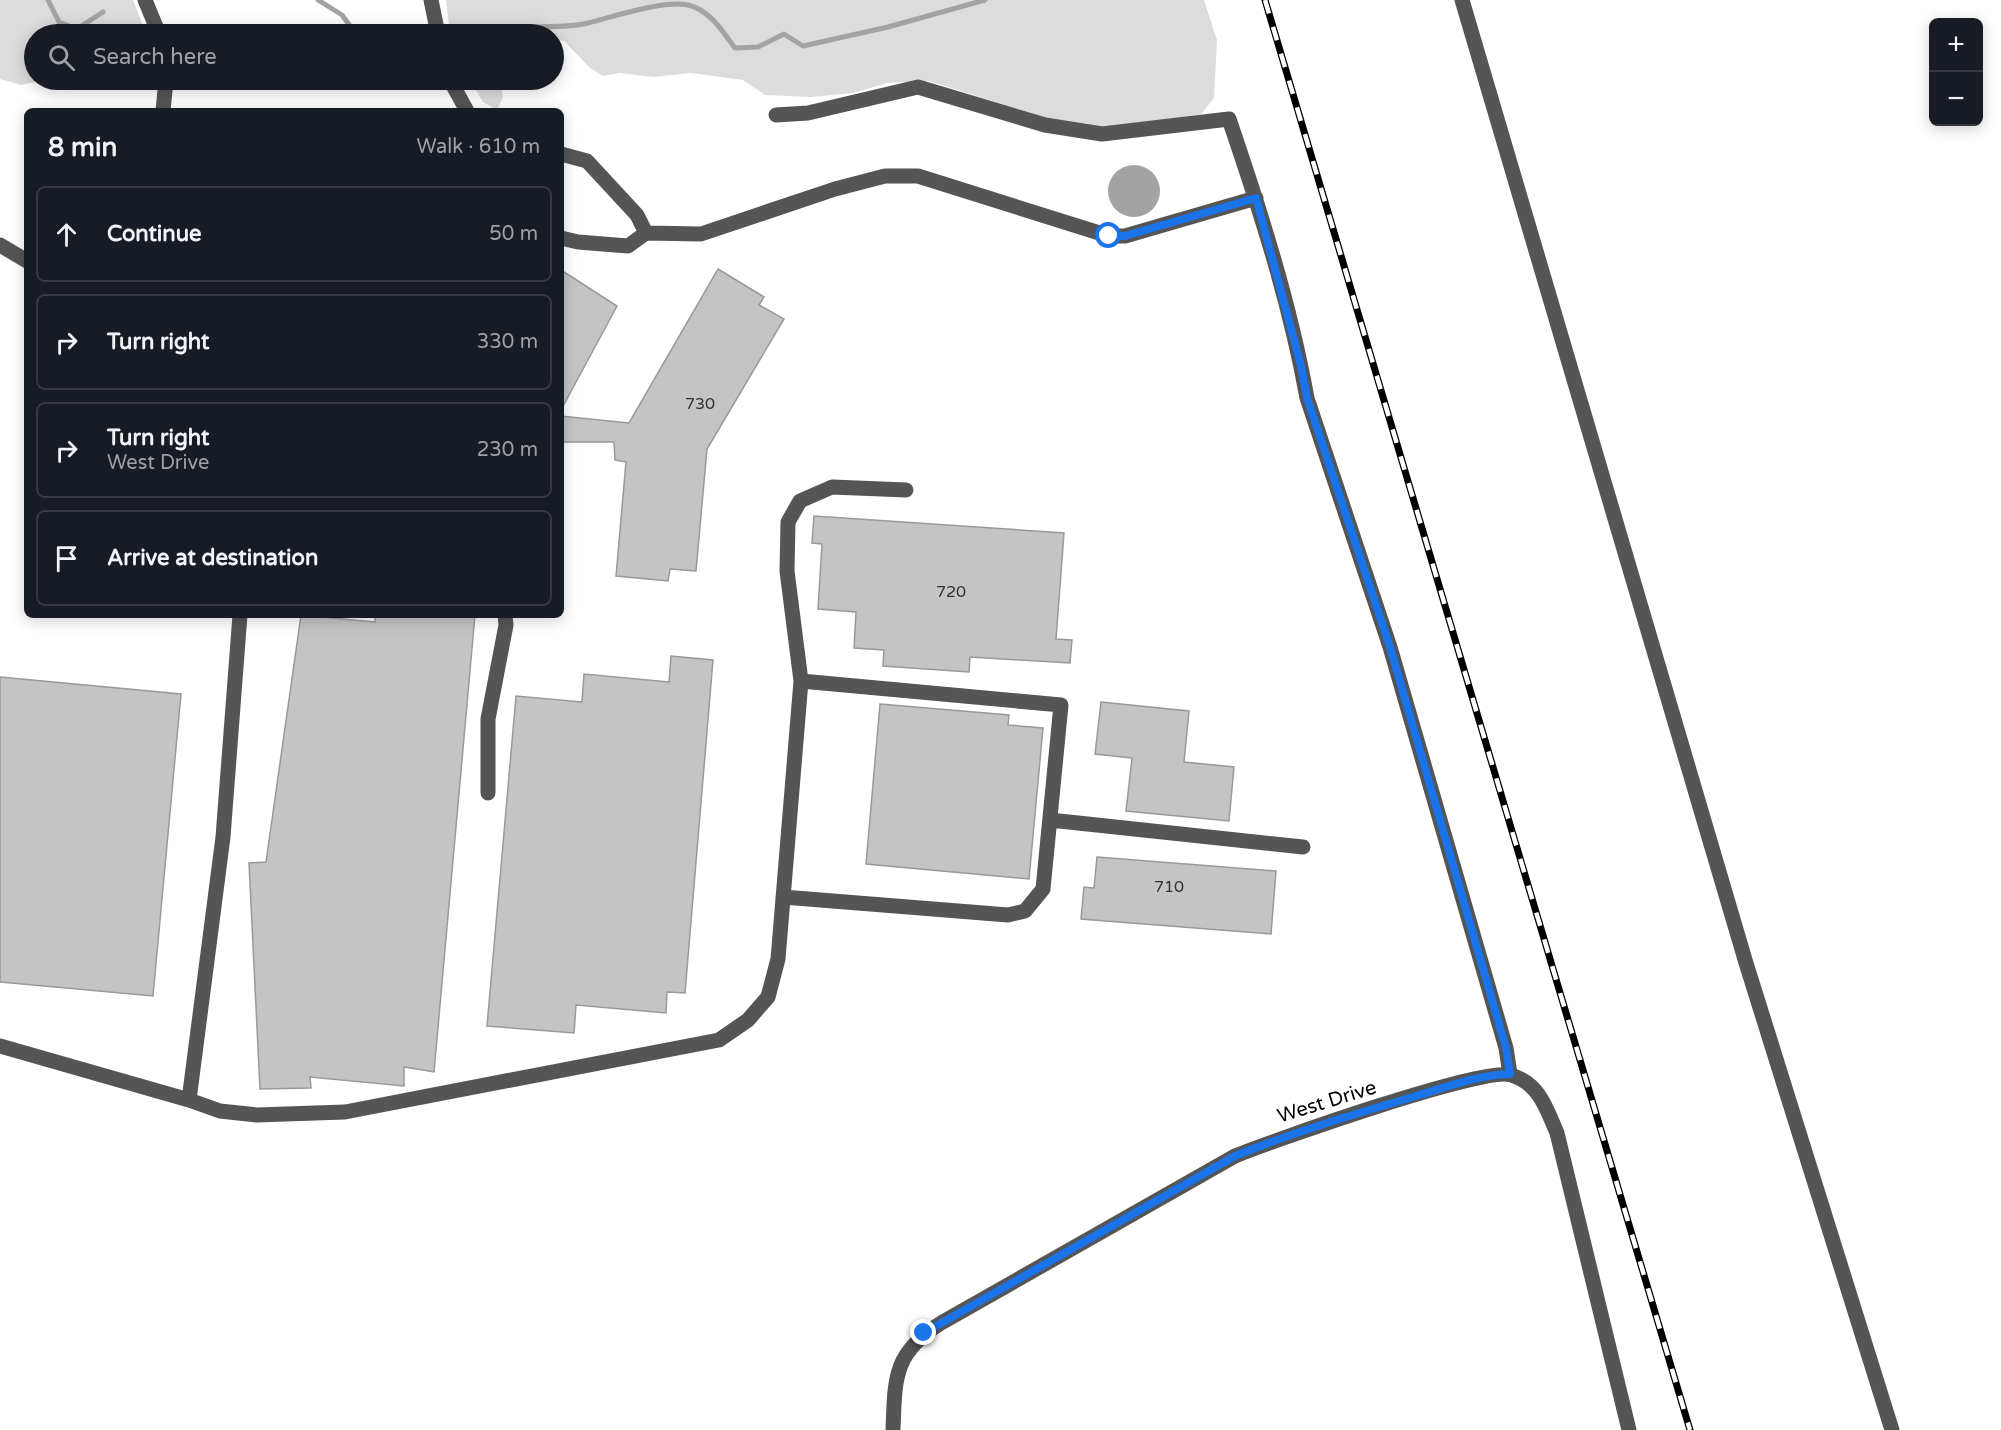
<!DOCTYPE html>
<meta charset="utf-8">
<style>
:root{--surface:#171b24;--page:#242831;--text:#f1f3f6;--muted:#9ea1a6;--line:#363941}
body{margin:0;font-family:"Varela Round",sans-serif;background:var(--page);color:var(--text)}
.controls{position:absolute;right:18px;top:18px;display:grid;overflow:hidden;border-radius:9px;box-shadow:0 3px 15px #0003}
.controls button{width:54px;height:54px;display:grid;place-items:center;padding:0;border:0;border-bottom:2px solid var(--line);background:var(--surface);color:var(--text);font:30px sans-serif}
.stop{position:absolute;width:18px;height:18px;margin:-14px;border:4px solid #1a73e8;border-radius:50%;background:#fff}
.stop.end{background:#1a73e8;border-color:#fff;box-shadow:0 2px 6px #0008}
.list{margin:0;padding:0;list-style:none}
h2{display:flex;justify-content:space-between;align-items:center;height:78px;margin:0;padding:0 24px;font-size:26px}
h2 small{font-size:20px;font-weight:400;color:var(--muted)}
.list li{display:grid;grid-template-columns:39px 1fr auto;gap:18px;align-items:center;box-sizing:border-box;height:96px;margin:0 12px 12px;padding:0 12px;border:2px solid var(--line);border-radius:9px}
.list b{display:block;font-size:22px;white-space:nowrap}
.list p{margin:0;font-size:20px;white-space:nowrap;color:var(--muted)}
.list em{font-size:20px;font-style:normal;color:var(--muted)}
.icon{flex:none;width:33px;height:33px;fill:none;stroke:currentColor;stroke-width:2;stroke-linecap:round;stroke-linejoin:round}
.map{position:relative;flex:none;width:2001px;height:1430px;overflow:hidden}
.search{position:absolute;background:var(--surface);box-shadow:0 3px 15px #0003;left:24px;top:24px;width:540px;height:66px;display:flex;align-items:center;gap:15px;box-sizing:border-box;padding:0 21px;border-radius:33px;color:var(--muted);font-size:22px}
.panel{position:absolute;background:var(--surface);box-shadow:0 3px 15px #0003;left:24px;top:108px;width:540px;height:510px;border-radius:9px}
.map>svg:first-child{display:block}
.green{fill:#dcdcdc}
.water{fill:#a3a3a3}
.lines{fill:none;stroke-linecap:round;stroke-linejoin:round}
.stream{stroke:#a3a3a3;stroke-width:5}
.building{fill:#c4c4c4;stroke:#999;stroke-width:1.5}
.minor{stroke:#555;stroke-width:15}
.rail-casing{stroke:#000;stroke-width:7}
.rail{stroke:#fff;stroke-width:4.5;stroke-dasharray:14;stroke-linecap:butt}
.route{stroke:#1a73e8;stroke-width:8}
.labels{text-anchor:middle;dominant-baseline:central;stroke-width:6;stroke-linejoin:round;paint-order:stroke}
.number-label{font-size:16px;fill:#313131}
.street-label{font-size:20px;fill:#000;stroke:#fff}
</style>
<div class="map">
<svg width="2001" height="1430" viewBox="0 0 2001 1430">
<rect width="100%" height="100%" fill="#fff"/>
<!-- green -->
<path class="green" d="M 0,0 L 133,0 L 146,34 L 34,34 L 34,80 L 45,80 L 21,85 L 0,79 Z
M 446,0 L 1204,0 L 1217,40 L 1214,98 L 1201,114 L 1111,130 L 1063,123 L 929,81 L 887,83 L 853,93 L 811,97 L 765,95 L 743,80 L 691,73 L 653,77 L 620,73 L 603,76 L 590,68 L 564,41 L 554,40 L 554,34 L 450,34 Z
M 470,80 L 500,80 L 503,97 L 497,110 L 483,102 Z"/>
<!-- water -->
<path class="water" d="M1108 191a26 26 0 1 1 52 0a26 26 0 1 1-52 0Z"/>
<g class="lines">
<!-- stream -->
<path class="stream" d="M 48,0 L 59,22 L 77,29 L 103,12
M 318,0 L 342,15 L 353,30
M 523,27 C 542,26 570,28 588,23 C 613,17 663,0 688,5 C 710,10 723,32 735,48 L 758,47 L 784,34 L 803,46 L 888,27 L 985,0"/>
</g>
<!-- building -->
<path class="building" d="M 718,269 L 764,297 L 759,305 L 784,319 L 707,449 L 696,571 L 670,569 L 668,581 L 616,576 L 626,462 L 615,460 L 614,442 L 561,442 L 561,416 L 629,423 Z
M 561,270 L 617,306 L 561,410 Z
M 814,516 L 1064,533 L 1056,639 L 1072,640 L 1070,663 L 970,657 L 969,672 L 883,666 L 884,650 L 854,648 L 856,612 L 818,609 L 822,544 L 812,543 Z
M 301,615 L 375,622 L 375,615 L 475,615 L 434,1072 L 404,1067 L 404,1086 L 310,1077 L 311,1088 L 260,1089 L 249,863 L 266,862 Z
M 671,656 L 713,660 L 685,993 L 667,992 L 666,1013 L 576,1005 L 574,1033 L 487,1026 L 516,696 L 582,702 L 584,674 L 669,682 Z
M 0,677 L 181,694 L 153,996 L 0,982 Z
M 1101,702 L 1189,711 L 1184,762 L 1234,767 L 1229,821 L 1126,811 L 1132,758 L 1095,754 Z
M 880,704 L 1009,715 L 1008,725 L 1043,728 L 1029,879 L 866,864 Z
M 1097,857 L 1276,871 L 1271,934 L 1081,919 L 1084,887 L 1094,888 Z"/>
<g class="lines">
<!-- minor -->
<path class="minor" d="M 145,0 L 159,34
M 431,0 L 438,34
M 1462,0 L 1746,963 L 1892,1430
M 450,80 L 467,111
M 163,111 L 166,80
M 776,115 L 808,113 L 918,87 L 1045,125 L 1102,134 L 1229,119 C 1260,210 1290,303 1307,398 L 1390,647 L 1506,1048 L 1510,1074
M 561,154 L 587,161 L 637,215 L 646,233 L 628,246 L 578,242 L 561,238
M 646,233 L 701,234 L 835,189 L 885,176 L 918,176 L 1109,236 L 1125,236 L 1256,198
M 0,245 L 27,261
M 801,681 L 787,571 L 788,522 L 800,501 L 832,487 L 906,490
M 488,793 L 488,719 L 506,625 L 505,615
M 1050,820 L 1303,847
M 0,1046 L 189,1100 L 220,1111 L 257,1115 L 345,1112 L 719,1040 L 748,1020 L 768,997 L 778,959 L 801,681 L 1061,705 L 1043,889 L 1025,911 L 1008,915 L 783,897
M 189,1100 L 223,837 L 240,615
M 893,1430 C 895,1378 893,1353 941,1323 L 1235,1156 C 1272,1141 1484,1066 1511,1075 C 1540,1084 1546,1108 1557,1133 L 1629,1430"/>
<defs>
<path id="rail" d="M 1265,0 L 1690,1430"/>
</defs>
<!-- rail casing -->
<use href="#rail" class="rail-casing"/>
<!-- rail -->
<use href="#rail" class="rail"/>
</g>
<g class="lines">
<!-- route -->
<path class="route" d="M 924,1333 L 1235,1156 C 1294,1132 1355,1114 1416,1096 C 1447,1087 1477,1075 1510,1074 L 1506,1048 L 1390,647 L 1307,398 L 1301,366 L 1256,198 L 1125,236 L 1109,236"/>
</g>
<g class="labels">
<!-- number labels -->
<g class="number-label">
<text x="700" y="404">730</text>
<text x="951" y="592">720</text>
<text x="1169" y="887">710</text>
</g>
<!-- street labels -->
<g class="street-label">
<text transform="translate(1327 1102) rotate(-17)">West Drive</text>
</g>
</g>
</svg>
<div class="controls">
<button>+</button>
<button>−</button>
</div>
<div class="stop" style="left:1109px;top:236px"></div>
<div class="stop end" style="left:924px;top:1333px"></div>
<div class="search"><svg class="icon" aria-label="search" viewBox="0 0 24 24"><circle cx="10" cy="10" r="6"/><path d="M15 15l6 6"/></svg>Search here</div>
<section class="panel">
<h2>8 min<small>Walk · 610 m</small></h2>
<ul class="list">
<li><svg class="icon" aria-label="ahead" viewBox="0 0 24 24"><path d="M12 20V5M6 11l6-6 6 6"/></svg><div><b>Continue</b></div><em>50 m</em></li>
<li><svg class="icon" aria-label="right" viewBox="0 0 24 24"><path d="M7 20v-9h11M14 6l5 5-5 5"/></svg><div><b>Turn right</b></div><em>330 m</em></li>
<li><svg class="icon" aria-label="right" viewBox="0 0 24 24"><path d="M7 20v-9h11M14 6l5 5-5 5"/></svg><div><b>Turn right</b><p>West Drive</p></div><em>230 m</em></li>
<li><svg class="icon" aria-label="arrive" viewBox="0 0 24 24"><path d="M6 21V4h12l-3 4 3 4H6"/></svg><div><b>Arrive at destination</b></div></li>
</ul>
</section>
</div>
